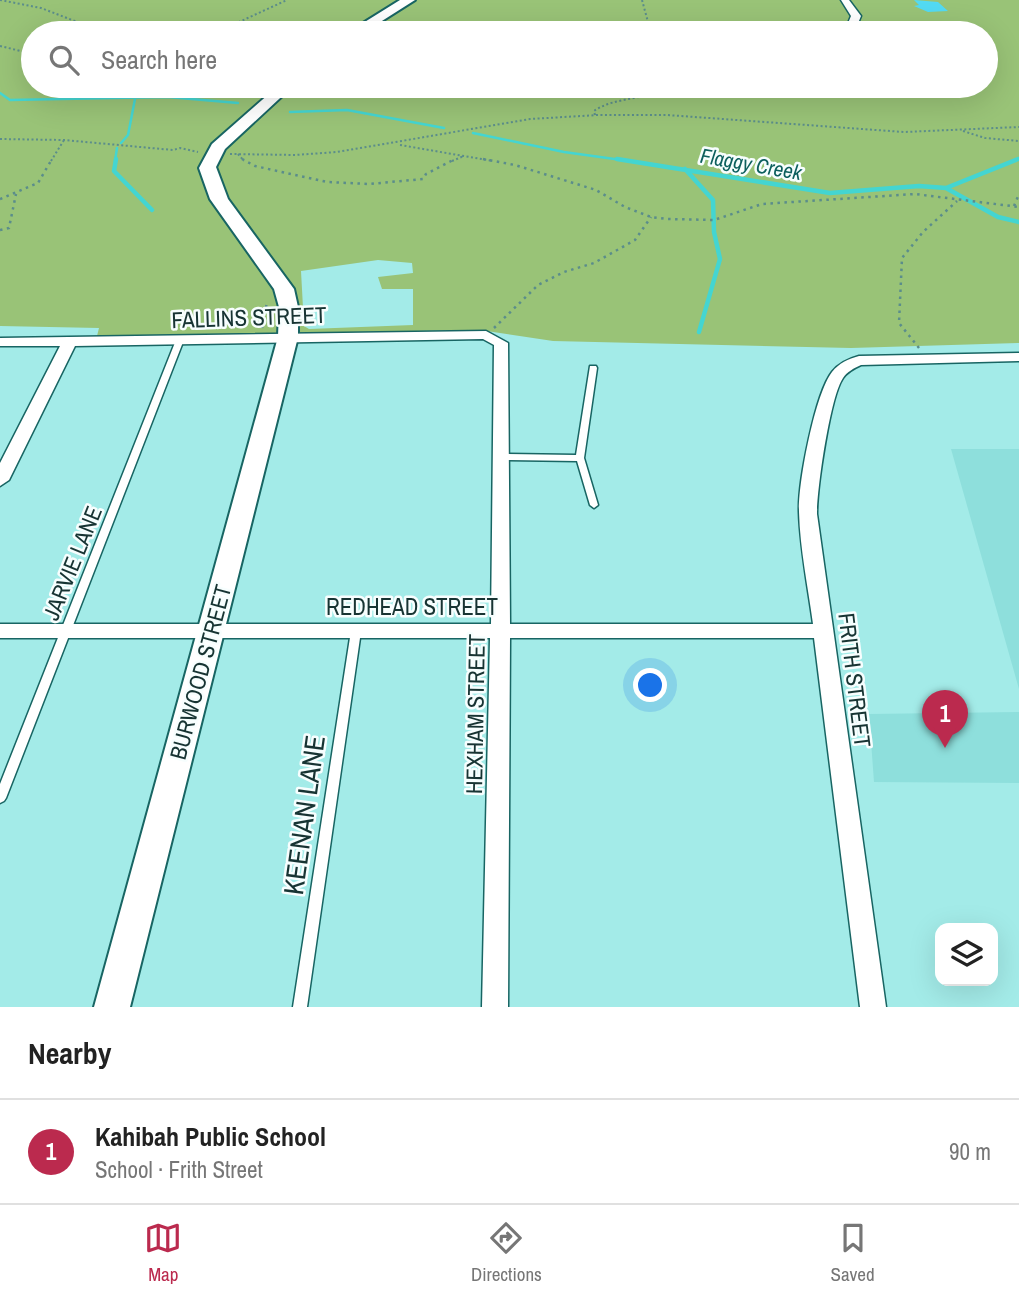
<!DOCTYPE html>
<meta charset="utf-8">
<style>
:root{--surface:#fff;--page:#f6f6f6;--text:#222;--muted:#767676;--line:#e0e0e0;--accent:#bb2a4e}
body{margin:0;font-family:"Archivo Narrow",sans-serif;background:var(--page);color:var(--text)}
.controls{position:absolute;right:21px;bottom:21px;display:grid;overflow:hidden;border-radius:14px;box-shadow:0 7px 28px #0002}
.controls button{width:63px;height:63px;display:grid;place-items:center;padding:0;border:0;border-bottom:2px solid var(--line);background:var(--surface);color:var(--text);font:35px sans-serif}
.you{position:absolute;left:651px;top:686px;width:24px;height:24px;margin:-18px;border:5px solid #fff;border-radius:50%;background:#1a73e8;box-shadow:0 0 0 10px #1a73e833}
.badge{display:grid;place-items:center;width:46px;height:46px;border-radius:50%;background:var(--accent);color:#fff;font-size:23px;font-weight:700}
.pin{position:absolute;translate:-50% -58px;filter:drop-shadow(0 2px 4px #0008)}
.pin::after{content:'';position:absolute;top:37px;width:24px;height:21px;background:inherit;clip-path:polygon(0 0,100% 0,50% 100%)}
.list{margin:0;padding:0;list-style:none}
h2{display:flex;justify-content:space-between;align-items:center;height:91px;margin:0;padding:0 28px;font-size:30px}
h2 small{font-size:23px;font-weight:400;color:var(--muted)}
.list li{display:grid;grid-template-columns:46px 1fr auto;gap:21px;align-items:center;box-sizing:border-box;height:105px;padding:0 28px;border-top:2px solid var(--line)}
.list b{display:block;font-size:26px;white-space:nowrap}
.list p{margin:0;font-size:23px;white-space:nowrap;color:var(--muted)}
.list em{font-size:23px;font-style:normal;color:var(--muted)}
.icon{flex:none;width:38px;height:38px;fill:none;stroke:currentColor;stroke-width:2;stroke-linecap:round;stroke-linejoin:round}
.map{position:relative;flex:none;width:1019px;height:1007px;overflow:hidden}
.search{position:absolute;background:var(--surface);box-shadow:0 7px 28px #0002;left:21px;right:21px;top:21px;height:77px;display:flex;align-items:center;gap:18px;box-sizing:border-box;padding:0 24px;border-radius:38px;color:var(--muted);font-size:26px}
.sheet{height:196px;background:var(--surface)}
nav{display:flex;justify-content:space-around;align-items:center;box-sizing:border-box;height:98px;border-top:2px solid var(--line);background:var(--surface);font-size:19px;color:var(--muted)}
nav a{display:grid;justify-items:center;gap:4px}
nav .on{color:var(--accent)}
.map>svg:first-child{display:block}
.built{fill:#8edfdc}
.green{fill:#99c377;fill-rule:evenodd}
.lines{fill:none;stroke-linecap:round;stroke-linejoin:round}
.stream-far1{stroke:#44d5d1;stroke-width:2.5}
.stream{stroke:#44d5d1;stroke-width:4.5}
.building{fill:#53daf3}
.lane-casing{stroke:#186563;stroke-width:3}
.street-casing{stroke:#186563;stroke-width:3}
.secondary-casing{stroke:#186563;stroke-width:4}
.path-far1{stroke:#5b8d8b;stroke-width:2;stroke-dasharray:2 2.5;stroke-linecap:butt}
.path{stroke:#5b8d8b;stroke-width:2.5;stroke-dasharray:2.5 4.5;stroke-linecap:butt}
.lane{fill:#fff;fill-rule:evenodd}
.street{fill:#fff;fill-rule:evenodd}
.secondary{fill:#fff;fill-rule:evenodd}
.labels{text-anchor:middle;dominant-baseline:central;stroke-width:5;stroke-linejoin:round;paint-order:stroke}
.far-water-label{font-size:21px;font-style:italic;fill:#0c5f5d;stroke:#f7fefe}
.street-label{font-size:23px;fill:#173433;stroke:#f7fefe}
.near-street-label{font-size:28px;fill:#173433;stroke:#f7fefe}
</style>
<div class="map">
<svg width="1019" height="1007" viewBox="0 0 1019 1007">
<rect width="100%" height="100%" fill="#a3ebe8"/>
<!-- built -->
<path class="built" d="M 951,449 L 1019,449 L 1019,689 Z
M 1019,712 L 1019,783 L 874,782 L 869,714 Z"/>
<!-- green -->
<path class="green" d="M 0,0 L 1019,0 L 1019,343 L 851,348 L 553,341 L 480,330 L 97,336 L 99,328 L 0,326 ZM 33,33 L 986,33 L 986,86 L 33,86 ZM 378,260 L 412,263 L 413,273 L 378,277 L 382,289 L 413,289 L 413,325 L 309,329 L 304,326 L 301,271 Z"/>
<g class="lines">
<!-- stream-far1 -->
<path class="stream-far1" d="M 0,93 L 10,100 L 168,97 L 238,103
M 290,112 L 347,110 L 444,128
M 473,133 L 564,152 L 629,161
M 121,143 L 128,135 L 135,99
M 115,161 L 117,148
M 1013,161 L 1019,159"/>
<!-- stream -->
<path class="stream" d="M 116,159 L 114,171 L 152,210
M 617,159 L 830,193 L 919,186 L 946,188 L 998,217 L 1019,222
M 685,169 L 713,200 L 714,232 L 720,259 L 699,332
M 946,188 L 1018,159"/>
</g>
<!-- building -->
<path class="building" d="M 914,0 L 938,2 L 948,11 L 928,12 L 914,6 L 919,5 Z"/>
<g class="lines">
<defs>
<path id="lane" d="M 176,340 L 182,340 L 183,342 L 6,798 L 4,801 L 0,803 L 0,784 Z
M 590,366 L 596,366 L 597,368 L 584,458 L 598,505 L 594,508 L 590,505 L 577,461 L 502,460 L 498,457 L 502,454 L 576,455 Z
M 356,627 L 359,628 L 361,631 L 307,1007 L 293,1007 L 351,631 L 353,628 Z"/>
<path id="street" d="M 841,0 L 849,0 L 861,16 L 854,33 L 844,33 L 851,16 Z
M 486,331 L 508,343 L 510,624 L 813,624 C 808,587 800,549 799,512 C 798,483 815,394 832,372 C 839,363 848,359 859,356 L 1019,353 L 1019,361 L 861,365 C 854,368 847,372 843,378 C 830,397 817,489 817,514 L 886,1007 L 860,1007 L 814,638 L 510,638 L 508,1007 L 482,1007 L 490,638 L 0,638 L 0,624 L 491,624 L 494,345 L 483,339 L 75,346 L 9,480 L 0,486 L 0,463 L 60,346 L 0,346 L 0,338 Z"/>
<path id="secondary" d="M 400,0 L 415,0 L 363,33 L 347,33 Z
M 278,86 L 293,86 L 225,149 L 216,167 L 228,199 L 294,289 L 298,307 L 298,337 L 130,1007 L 94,1007 L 278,337 L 279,307 L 274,289 L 210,199 L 199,168 L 212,144 Z"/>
</defs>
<!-- lane casing -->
<use href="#lane" class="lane-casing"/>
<!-- street casing -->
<use href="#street" class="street-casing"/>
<!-- secondary casing -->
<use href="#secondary" class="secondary-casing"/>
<!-- path-far1 -->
<path class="path-far1" d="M 0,0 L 41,8 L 106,33
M 642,0 L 651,33
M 224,33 L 239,22 L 287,0
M 0,46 L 33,54
M 595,115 L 594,111 C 615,96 649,101 665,86
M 963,131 L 985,138 L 1019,141
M 0,139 L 64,140 L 173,150 L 180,148 L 198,152
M 400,145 L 493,161
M 230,154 L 295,155 L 337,152 L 530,119 L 598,115 L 667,115 L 904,132 L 1019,127
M 238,154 L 244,161
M 51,161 L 64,140
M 452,161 L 464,156"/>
<!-- path -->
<path class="path" d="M 242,159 L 255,166 L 327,182 L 369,184 L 423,179 L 426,174 L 455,159
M 483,159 L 515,165 L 596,190 L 625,207 L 651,217 L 667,219 L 714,220 L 762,204 L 915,194 L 1019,207
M 0,199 L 38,183 L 52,159
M 1014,206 L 1019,194
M 0,230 L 9,228 L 16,194
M 262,328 L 267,302
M 494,328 L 538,285 L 564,272 L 594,263 L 635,240 L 651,217
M 919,348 L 899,323 L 902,258 L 923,232 L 957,201"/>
<!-- lane -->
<use href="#lane" class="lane"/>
<!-- street -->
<use href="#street" class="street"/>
<!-- secondary -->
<use href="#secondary" class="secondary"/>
</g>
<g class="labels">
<!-- far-water labels -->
<g class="far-water-label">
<text transform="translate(751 164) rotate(10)">Flaggy Creek</text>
</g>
<!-- street labels -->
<g class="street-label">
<text transform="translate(249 317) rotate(-2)">FALLINS STREET</text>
<text transform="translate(72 563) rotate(-68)">JARVIE LANE</text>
<text x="412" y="606">REDHEAD STREET</text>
<text transform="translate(200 672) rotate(-75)">BURWOOD STREET</text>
<text transform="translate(855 680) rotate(83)">FRITH STREET</text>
<text transform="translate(475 714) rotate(-89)">HEXHAM STREET</text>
</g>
<!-- near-street labels -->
<g class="near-street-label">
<text transform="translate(304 815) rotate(-82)">KEENAN LANE</text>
</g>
</g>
</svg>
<div class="controls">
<button><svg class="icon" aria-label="layers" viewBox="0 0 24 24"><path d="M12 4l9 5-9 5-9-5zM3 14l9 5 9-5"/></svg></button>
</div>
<div class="you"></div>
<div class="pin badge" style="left:945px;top:748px">1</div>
<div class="search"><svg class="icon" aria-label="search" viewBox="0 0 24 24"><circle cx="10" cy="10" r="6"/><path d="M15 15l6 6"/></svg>Search here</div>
</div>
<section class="sheet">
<h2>Nearby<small></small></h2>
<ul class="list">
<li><span class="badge">1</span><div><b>Kahibah Public School</b><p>School · Frith Street</p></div><em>90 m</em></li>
</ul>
</section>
<nav>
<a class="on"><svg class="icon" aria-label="map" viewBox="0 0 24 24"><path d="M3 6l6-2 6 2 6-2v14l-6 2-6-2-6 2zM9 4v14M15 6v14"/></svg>Map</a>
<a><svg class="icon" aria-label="directions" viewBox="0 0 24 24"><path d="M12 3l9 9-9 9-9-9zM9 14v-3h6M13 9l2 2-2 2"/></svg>Directions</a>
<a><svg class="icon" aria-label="saved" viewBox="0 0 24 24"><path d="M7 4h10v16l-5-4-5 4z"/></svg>Saved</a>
</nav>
